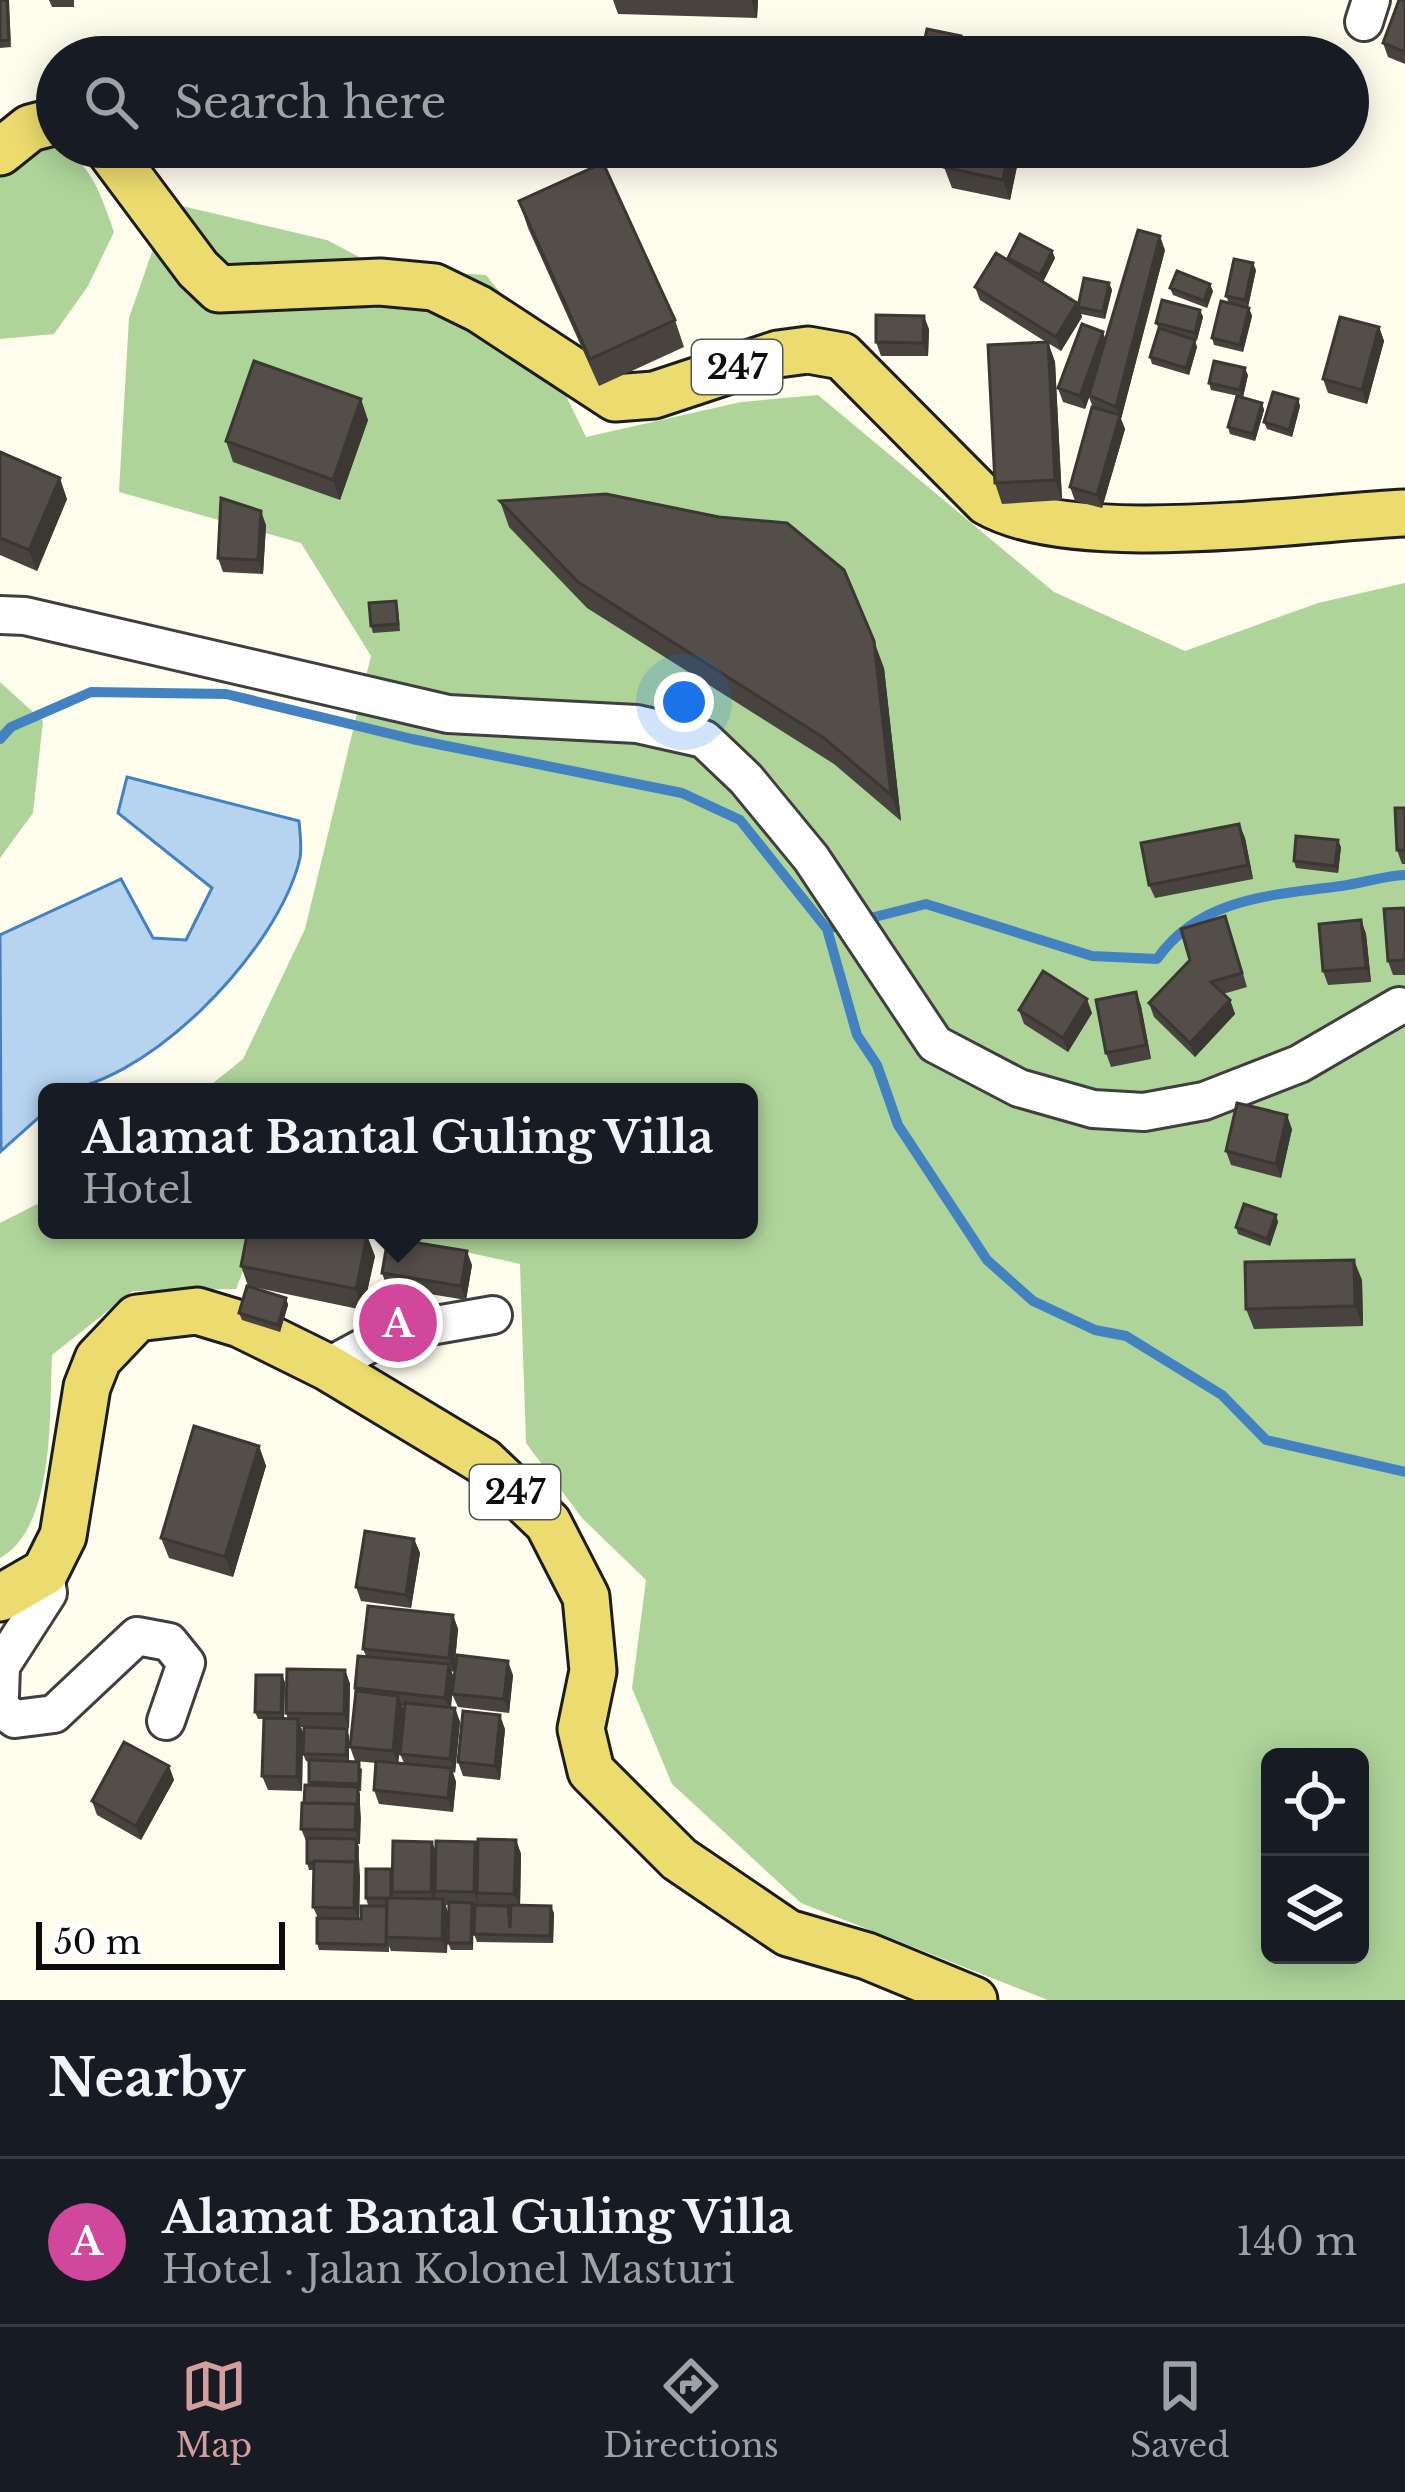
<!DOCTYPE html>
<meta charset="utf-8">
<style>
:root{--surface:#171b24;--page:#242831;--text:#f1f3f6;--muted:#9ea1a6;--line:#363941;--accent:#d39f9d}
body{margin:0;font-family:"Libre Baskerville",serif;background:var(--page);color:var(--text)}
.controls{position:absolute;right:36px;bottom:36px;display:grid;overflow:hidden;border-radius:18px;box-shadow:0 6px 30px #0003}
.controls button{width:108px;height:108px;display:grid;place-items:center;padding:0;border:0;border-bottom:3px solid var(--line);background:var(--surface);color:var(--text);font:60px sans-serif}
.scale{position:absolute;left:36px;bottom:30px;width:249px;box-sizing:border-box;padding-left:12px;border:6px solid #0c0c0c;border-top:0;font-size:33px;line-height:42px;white-space:nowrap;color:#0c0c0c;-webkit-text-stroke:9px #fff;paint-order:stroke}
.you{position:absolute;left:684px;top:702px;width:42px;height:42px;margin:-30px;border:9px solid #fff;border-radius:50%;background:#1a73e8;box-shadow:0 0 0 18px #1a73e833}
.badge{display:grid;place-items:center;width:78px;height:78px;border-radius:50%;background:var(--accent);color:#fff;font-size:39px;font-weight:700}
.pin{position:absolute;translate:-50% -50%;border:6px solid #fff;box-shadow:0 3px 12px #0006}
.popup{position:absolute;left:38px;top:1083px;width:720px;height:156px;box-sizing:border-box;display:grid;place-content:center;border-radius:18px;background:var(--surface);filter:drop-shadow(0 3px 9px #0005);font-size:39px;white-space:nowrap;color:var(--muted)}
.popup b{font-size:45px;color:var(--text)}
.popup::after{content:'';position:absolute;left:50%;top:100%;margin-left:-24px;border:24px solid transparent;border-top-color:var(--surface)}
.list{margin:0;padding:0;list-style:none}
h2{display:flex;justify-content:space-between;align-items:center;height:156px;margin:0;padding:0 48px;font-size:51px}
h2 small{font-size:39px;font-weight:400;color:var(--muted)}
.list li{display:grid;grid-template-columns:78px 1fr auto;gap:36px;align-items:center;box-sizing:border-box;height:168px;padding:0 48px;border-top:3px solid var(--line)}
.list b{display:block;font-size:45px;white-space:nowrap}
.list p{margin:0;font-size:39px;white-space:nowrap;color:var(--muted)}
.list em{font-size:39px;font-style:normal;color:var(--muted)}
.icon{flex:none;width:66px;height:66px;fill:none;stroke:currentColor;stroke-width:2;stroke-linecap:round;stroke-linejoin:round}
.map{position:relative;flex:none;width:1405px;height:2000px;overflow:hidden}
.search{position:absolute;background:var(--surface);box-shadow:0 6px 30px #0003;left:36px;right:36px;top:36px;height:132px;display:flex;align-items:center;gap:30px;box-sizing:border-box;padding:0 42px;border-radius:66px;color:var(--muted);font-size:45px}
.sheet{height:324px;background:var(--surface)}
nav{display:flex;justify-content:space-around;align-items:center;box-sizing:border-box;height:168px;border-top:3px solid var(--line);background:var(--surface);font-size:33px;color:var(--muted)}
nav a{display:grid;justify-items:center;gap:6px}
nav .on{color:var(--accent)}
.map>svg:first-child{display:block}
.forest{fill:#aed49a;fill-rule:evenodd}
.water{fill:#b6d4f0;stroke:#4382c1;stroke-width:3}
.lines{fill:none;stroke-linecap:round;stroke-linejoin:round}
.stream{stroke:#4382c1;stroke-width:10}
.minor-casing{stroke:#3f3f3f;stroke-width:42}
.major-casing{stroke:#1d1d1d;stroke-width:51}
.minor{stroke:#fff;stroke-width:36}
.major{stroke:#ecdb6e;stroke-width:45}
.wall{fill:#48433f;fill-rule:evenodd}
.shaded-wall{fill:#3b3733}
.building{fill:#544e49;stroke:#3b3733;stroke-width:3}
.labels{text-anchor:middle;dominant-baseline:central;stroke-width:12;stroke-linejoin:round;paint-order:stroke}
.shield{fill:#fff;stroke:#555;stroke-width:3}
.shield-label{font-size:33px;font-weight:bold;fill:#0c0c0c}
</style>
<div class="map">
<svg width="1405" height="2000" viewBox="0 0 1405 2000">
<rect width="100%" height="100%" fill="#fdfced"/>
<!-- forest -->
<path class="forest" d="M 0,124 C 76,151 88,153 114,232 L 88,286 L 54,334 L 0,339 Z
M 169,203 L 327,240 L 380,268 L 486,275 L 540,342 L 586,437 L 741,402 L 818,395 L 1054,592 L 1185,651 L 1318,603 L 1405,583 L 1405,2000 L 1048,2000 L 801,1903 L 672,1784 L 632,1688 L 646,1580 L 582,1518 L 526,1443 L 520,1264 L 367,1230 L 749,1230 L 749,1092 L 202,1092 L 243,1059 L 305,929 L 371,656 L 301,543 L 119,492 L 129,318 ZM 1270,1757 L 1360,1757 L 1360,1955 L 1270,1955 Z
M 0,682 L 43,721 L 33,813 L 0,858 Z
M 47,1199 L 47,1230 L 259,1230 L 236,1289 L 133,1291 L 52,1355 C 49,1412 56,1527 0,1558 L 0,1223 Z"/>
<!-- water -->
<path class="water" d="M 127,777 L 299,821 C 300,833 302,847 300,858 C 279,950 143,1092 47,1092 L 47,1110 L 1,1151 L 0,935 L 121,879 L 153,938 L 186,940 L 212,888 L 118,813 Z"/>
<g class="lines">
<!-- stream -->
<path class="stream" d="M 0,739 L 11,727 L 91,692 L 226,694 L 412,739 L 682,793 L 740,820 L 827,929 L 857,1035 L 877,1065 L 898,1125 L 987,1260 L 1033,1301 L 1095,1330 L 1126,1336 L 1222,1395 L 1266,1440 L 1405,1472
M 827,929 L 926,904 L 1092,956 L 1157,959 C 1200,897 1274,895 1341,886 C 1363,883 1383,876 1405,875"/>
<defs>
<path id="minor" d="M 1364,22 L 1371,0
M 0,615 L 25,616 L 448,714 L 637,724 L 704,739 L 746,779 L 811,858 L 935,1044 L 1019,1088 L 1093,1109 L 1144,1112 L 1204,1101 L 1299,1064 L 1399,1006
M 327,1367 L 390,1333 L 493,1315
M 0,1696 L 1,1666 L 48,1593 L 45,1572
M 0,1708 L 15,1719 L 54,1714 L 137,1636 L 169,1642 L 186,1663 L 166,1721"/>
<path id="major" d="M 107,147 L 198,269 L 219,289 L 380,282 L 434,287 L 479,309 L 615,398 L 654,395 L 778,354 L 808,350 L 842,356 L 987,502 C 1074,552 1300,518 1405,513
M 0,152 L 30,128 L 57,121
M 0,1598 L 45,1572 L 63,1536 L 87,1387 L 98,1359 L 137,1318 L 197,1311 L 240,1324 L 327,1367 L 483,1461 L 548,1523 L 586,1597 L 593,1671 L 581,1729 L 591,1771 L 679,1859 L 788,1933 L 867,1956 L 974,2000"/>
</defs>
<!-- minor casing -->
<use href="#minor" class="minor-casing"/>
<!-- major casing -->
<use href="#major" class="major-casing"/>
<!-- minor -->
<use href="#minor" class="minor"/>
<!-- major -->
<use href="#major" class="major"/>
</g>
<!-- wall -->
<path class="wall" d="M 0,0 L 11,47 L 0,48 Z
M 49,0 L 74,0 L 74,7 L 52,7 Z
M 613,0 L 758,0 L 757,18 L 618,14 Z
M 1405,0 L 1405,64 L 1388,57 L 1383,43 Z
M 948,147 L 1021,147 L 1010,200 L 952,188 L 944,167 Z
M 519,201 L 675,320 L 684,347 L 599,386 L 528,228 Z
M 1165,250 L 1121,419 L 1125,429 L 1102,508 L 1075,501 L 1070,487 L 1093,408 L 1089,397 L 1085,409 L 1063,402 L 1058,388 L 1106,338 Z
M 1052,251 L 1055,258 L 1043,282 L 1078,306 L 1109,283 L 1112,290 L 1105,319 L 1081,314 L 1082,317 L 1061,351 L 1048,343 L 1055,362 L 1062,500 L 1002,504 L 995,483 L 1046,342 L 980,300 L 975,287 L 1009,261 L 1008,258 Z
M 1256,270 L 1248,307 L 1252,316 L 1243,352 L 1214,345 L 1212,338 L 1229,303 L 1226,296 Z
M 1170,288 L 1213,291 L 1207,308 L 1173,295 Z
M 1200,310 L 1203,317 L 1197,340 L 1192,339 L 1197,347 L 1189,375 L 1152,364 L 1150,357 L 1159,329 L 1156,323 Z
M 1379,327 L 1384,341 L 1367,404 L 1328,393 L 1323,379 Z
M 929,329 L 928,356 L 881,356 L 876,342 Z
M 1248,375 L 1243,397 L 1211,390 L 1209,383 Z
M 1298,399 L 1300,406 L 1292,437 L 1267,429 L 1264,422 Z
M 1262,403 L 1264,410 L 1255,441 L 1230,434 L 1228,427 Z
M 368,420 L 340,500 L 233,462 L 226,441 Z
M 0,452 L 67,499 L 37,571 L 0,555 Z
M 500,501 L 884,668 L 901,821 L 834,764 L 587,608 L 509,527 Z
M 266,525 L 263,574 L 223,572 L 218,558 Z
M 398,608 L 400,631 L 373,633 L 371,626 Z
M 1405,808 L 1405,864 L 1402,864 L 1397,850 Z
M 1239,824 L 1245,838 L 1253,879 L 1155,898 L 1149,885 Z
M 1341,847 L 1338,873 L 1296,868 L 1294,861 Z
M 1405,908 L 1405,975 L 1393,975 L 1388,961 Z
M 1361,920 L 1366,934 L 1371,982 L 1328,985 L 1323,971 Z
M 1230,930 L 1247,987 L 1223,994 L 1230,1000 L 1235,1014 L 1195,1057 L 1154,1017 L 1149,1003 L 1190,960 Z
M 1136,992 L 1141,1006 L 1151,1059 L 1111,1067 L 1106,1053 Z
M 1019,1010 L 1092,1013 L 1068,1052 L 1024,1024 Z
M 1292,1129 L 1281,1178 L 1231,1165 L 1226,1151 Z
M 1276,1215 L 1278,1222 L 1270,1246 L 1238,1234 L 1236,1227 Z
M 375,1256 L 363,1310 L 248,1286 L 241,1266 Z
M 472,1265 L 466,1300 L 387,1287 L 382,1273 Z
M 1362,1280 L 1363,1326 L 1254,1329 L 1246,1309 Z
M 286,1298 L 288,1305 L 280,1332 L 242,1320 L 239,1313 Z
M 259,1446 L 266,1466 L 233,1577 L 169,1558 L 161,1538 Z
M 414,1539 L 420,1553 L 411,1608 L 361,1601 L 356,1587 Z
M 453,1615 L 458,1629 L 454,1672 L 451,1671 L 454,1678 L 451,1708 L 455,1708 L 460,1722 L 455,1773 L 453,1772 L 456,1782 L 453,1812 L 379,1804 L 374,1790 L 376,1763 L 355,1761 L 350,1747 L 355,1688 L 366,1656 L 363,1649 ZM 402,1706 L 405,1707 L 400,1754 L 404,1763 L 398,1763 L 404,1710 Z
M 345,1670 L 350,1684 L 349,1728 L 301,1727 L 303,1733 L 302,1791 L 268,1790 L 262,1776 L 264,1719 L 258,1719 L 255,1712 L 285,1682 L 284,1718 L 288,1719 L 286,1713 Z
M 513,1675 L 509,1713 L 458,1707 L 452,1694 Z
M 505,1729 L 500,1780 L 463,1776 L 458,1762 Z
M 349,1736 L 349,1761 L 362,1769 L 361,1791 L 359,1791 L 361,1818 L 360,1844 L 358,1844 L 360,1876 L 359,1919 L 387,1905 L 368,1905 L 366,1898 L 391,1869 L 432,1842 L 436,1852 L 478,1850 L 516,1840 L 521,1854 L 520,1905 L 554,1913 L 553,1943 L 477,1942 L 474,1934 L 475,1906 L 473,1906 L 473,1950 L 451,1950 L 448,1943 L 449,1905 L 446,1905 L 448,1913 L 447,1953 L 391,1951 L 389,1946 L 389,1952 L 319,1950 L 317,1943 L 318,1918 L 313,1907 L 314,1870 L 309,1870 L 307,1863 L 307,1843 L 301,1829 L 304,1803 L 310,1785 L 309,1762 L 306,1761 L 303,1754 Z
M 169,1766 L 174,1780 L 141,1840 L 97,1815 L 92,1801 Z"/>
<!-- shaded-wall -->
<path class="shaded-wall" d="M 7,0 L 9,0 L 11,47 L 9,40 Z
M 751,0 L 758,0 L 757,18 Z
M 961,36 L 967,50 L 965,57 L 957,57 Z
M 1009,147 L 1021,147 L 1010,200 L 1003,180 Z
M 1160,236 L 1165,250 L 1121,419 L 1125,429 L 1102,508 L 1097,495 L 1119,417 L 1116,407 Z
M 1052,251 L 1055,258 L 1043,282 L 1040,275 Z
M 1253,263 L 1256,270 L 1248,307 L 1245,300 Z
M 1109,283 L 1112,290 L 1105,319 L 1103,312 Z
M 1210,284 L 1213,291 L 1207,308 L 1204,301 Z
M 1077,303 L 1082,317 L 1061,351 L 1056,337 Z
M 1249,308 L 1252,316 L 1243,352 L 1240,345 Z
M 1200,310 L 1203,317 L 1197,340 L 1195,333 Z
M 924,316 L 929,329 L 928,356 L 923,343 Z
M 1379,327 L 1384,341 L 1367,404 L 1362,390 Z
M 1103,332 L 1108,346 L 1085,409 L 1080,396 Z
M 1195,340 L 1197,347 L 1189,375 L 1186,368 Z
M 1048,342 L 1055,362 L 1062,500 L 1055,480 Z
M 1245,368 L 1248,375 L 1243,397 L 1240,390 Z
M 361,399 L 368,420 L 340,500 L 333,480 Z
M 1298,399 L 1300,406 L 1292,437 L 1289,430 Z
M 1262,403 L 1264,410 L 1255,441 L 1253,434 Z
M 60,478 L 67,499 L 37,571 L 29,550 Z
M 261,511 L 266,525 L 263,574 L 258,560 Z
M 874,641 L 884,668 L 901,821 L 891,795 Z
M 1239,824 L 1245,838 L 1253,879 L 1248,865 Z
M 1338,840 L 1341,847 L 1338,873 L 1335,866 Z
M 1361,920 L 1366,934 L 1371,982 L 1366,968 Z
M 1136,992 L 1141,1006 L 1151,1059 L 1146,1045 Z
M 1087,999 L 1092,1013 L 1068,1052 L 1063,1038 Z
M 1230,1000 L 1235,1014 L 1195,1057 L 1190,1043 Z
M 1287,1115 L 1292,1129 L 1281,1178 L 1276,1164 Z
M 1276,1215 L 1278,1222 L 1270,1246 L 1267,1239 Z
M 367,1235 L 375,1256 L 363,1310 L 356,1289 Z
M 467,1251 L 472,1265 L 466,1300 L 461,1286 Z
M 1354,1260 L 1362,1280 L 1363,1326 L 1355,1306 Z
M 286,1298 L 288,1305 L 280,1332 L 278,1325 Z
M 259,1446 L 266,1466 L 233,1577 L 225,1557 Z
M 414,1539 L 420,1553 L 411,1608 L 406,1595 Z
M 453,1615 L 458,1629 L 454,1672 L 449,1658 Z
M 508,1661 L 513,1675 L 509,1713 L 504,1699 Z
M 449,1664 L 454,1678 L 450,1711 L 445,1698 Z
M 345,1670 L 350,1684 L 349,1728 L 344,1714 Z
M 282,1675 L 285,1682 L 284,1720 L 281,1713 Z
M 398,1696 L 404,1710 L 398,1765 L 393,1751 Z
M 455,1708 L 460,1722 L 455,1773 L 450,1759 Z
M 500,1715 L 505,1729 L 500,1780 L 495,1766 Z
M 298,1719 L 303,1733 L 302,1791 L 297,1777 Z
M 347,1729 L 349,1736 L 349,1762 L 346,1755 Z
M 169,1766 L 174,1780 L 141,1840 L 136,1826 Z
M 451,1768 L 456,1782 L 453,1812 L 448,1798 Z
M 358,1787 L 360,1794 L 360,1844 L 355,1830 Z
M 356,1839 L 359,1847 L 358,1871 L 356,1864 Z
M 516,1840 L 521,1854 L 520,1908 L 514,1894 Z
M 432,1842 L 437,1856 L 435,1891 L 436,1906 L 431,1892 Z
M 475,1842 L 480,1855 L 477,1893 L 479,1906 L 474,1892 Z
M 355,1862 L 360,1876 L 359,1922 L 354,1908 Z
M 443,1899 L 448,1913 L 447,1953 L 442,1939 Z
M 472,1903 L 474,1910 L 473,1950 L 471,1943 Z
M 551,1906 L 554,1913 L 553,1943 L 550,1936 Z"/>
<!-- building -->
<path class="building" d="M 0,0 L 7,0 L 9,40 L 0,41 Z
M 1399,0 L 1405,0 L 1405,52 L 1383,43 Z
M 927,29 L 961,36 L 957,57 L 921,57 Z
M 969,42 L 1028,54 L 1027,57 L 966,57 Z
M 1251,43 L 1280,57 L 1245,57 Z
M 948,147 L 1009,147 L 1003,180 L 944,167 Z
M 603,163 L 675,320 L 590,359 L 519,201 Z
M 1138,230 L 1160,236 L 1116,407 L 1089,395 Z
M 1020,234 L 1052,251 L 1040,275 L 1008,258 Z
M 996,253 L 1077,303 L 1056,337 L 975,287 Z
M 1234,259 L 1253,263 L 1245,300 L 1226,296 Z
M 1177,271 L 1210,284 L 1204,301 L 1170,288 Z
M 1084,278 L 1109,283 L 1103,312 L 1078,307 Z
M 1162,300 L 1200,310 L 1195,333 L 1156,323 Z
M 1221,301 L 1249,308 L 1240,345 L 1212,338 Z
M 876,315 L 924,316 L 923,343 L 876,342 Z
M 1340,317 L 1379,327 L 1362,390 L 1323,379 Z
M 1082,324 L 1103,332 L 1080,396 L 1058,388 Z
M 1159,328 L 1195,340 L 1186,368 L 1150,357 Z
M 1048,342 L 1055,480 L 995,483 L 988,345 Z
M 254,361 L 361,399 L 333,480 L 226,441 Z
M 1214,361 L 1245,368 L 1240,390 L 1209,383 Z
M 1273,392 L 1298,399 L 1289,430 L 1264,422 Z
M 1237,396 L 1262,403 L 1253,434 L 1228,427 Z
M 1092,407 L 1120,415 L 1097,495 L 1070,487 Z
M 0,452 L 60,478 L 29,550 L 0,538 Z
M 606,494 L 719,517 L 787,523 L 844,570 L 874,641 L 891,795 L 824,738 L 578,582 L 500,501 Z
M 221,498 L 261,511 L 258,560 L 218,558 Z
M 396,601 L 398,624 L 371,626 L 369,603 Z
M 1395,808 L 1405,808 L 1405,850 L 1397,850 Z
M 1239,824 L 1248,865 L 1149,885 L 1141,843 Z
M 1296,836 L 1338,840 L 1335,866 L 1294,861 Z
M 1405,908 L 1405,960 L 1388,961 L 1384,909 Z
M 1225,916 L 1242,973 L 1211,982 L 1230,1000 L 1190,1043 L 1149,1003 L 1190,960 L 1181,929 Z
M 1361,920 L 1366,968 L 1323,971 L 1319,924 Z
M 1043,971 L 1087,999 L 1063,1038 L 1019,1010 Z
M 1136,992 L 1146,1045 L 1106,1053 L 1096,1000 Z
M 1237,1103 L 1287,1115 L 1276,1164 L 1226,1151 Z
M 1244,1204 L 1276,1215 L 1267,1239 L 1236,1227 Z
M 248,1230 L 341,1230 L 367,1235 L 356,1289 L 241,1266 Z
M 388,1238 L 467,1251 L 461,1286 L 382,1273 Z
M 1354,1260 L 1355,1306 L 1246,1309 L 1245,1262 Z
M 247,1286 L 286,1298 L 278,1325 L 239,1313 Z
M 194,1426 L 259,1446 L 225,1557 L 161,1538 Z
M 365,1531 L 414,1539 L 406,1595 L 356,1587 Z
M 368,1606 L 453,1615 L 449,1658 L 363,1649 Z
M 457,1655 L 508,1661 L 504,1699 L 452,1694 Z
M 358,1656 L 449,1664 L 445,1698 L 355,1688 Z
M 287,1669 L 345,1670 L 344,1714 L 286,1713 Z
M 256,1675 L 282,1675 L 281,1713 L 255,1712 Z
M 356,1691 L 398,1696 L 393,1751 L 350,1747 Z
M 405,1703 L 455,1708 L 450,1759 L 400,1754 Z
M 463,1711 L 500,1715 L 495,1766 L 458,1762 Z
M 264,1718 L 298,1719 L 297,1777 L 262,1776 Z
M 304,1727 L 347,1729 L 346,1755 L 303,1754 Z
M 124,1742 L 169,1766 L 136,1826 L 92,1801 Z
M 309,1760 L 359,1762 L 359,1784 L 309,1782 Z
M 376,1761 L 451,1768 L 448,1798 L 374,1790 Z
M 305,1785 L 358,1787 L 357,1808 L 356,1804 L 304,1803 Z
M 302,1803 L 356,1804 L 355,1830 L 301,1829 Z
M 307,1838 L 356,1839 L 356,1864 L 355,1862 L 314,1861 L 314,1863 L 307,1863 Z
M 478,1839 L 516,1840 L 514,1894 L 477,1893 Z
M 393,1841 L 432,1842 L 431,1892 L 392,1892 Z
M 436,1841 L 475,1842 L 474,1892 L 435,1891 Z
M 314,1861 L 355,1862 L 354,1908 L 313,1907 Z
M 366,1869 L 391,1869 L 391,1898 L 366,1898 Z
M 387,1898 L 443,1899 L 442,1939 L 386,1937 Z
M 449,1902 L 472,1903 L 471,1943 L 448,1943 Z
M 475,1905 L 508,1906 L 510,1928 L 511,1905 L 551,1906 L 550,1936 L 474,1934 Z
M 361,1906 L 387,1906 L 386,1945 L 317,1943 L 317,1918 L 361,1919 Z"/>
<g class="labels">
<!-- shield labels -->
<g class="shield">
<rect x="692" y="340" width="90" height="54" rx="9"/>
<rect x="470" y="1465" width="90" height="54" rx="9"/>
</g>
<g class="shield-label">
<text x="737" y="367">247</text>
<text x="515" y="1492">247</text>
</g>
</g>
</svg>
<div class="controls">
<button><svg class="icon" aria-label="locate" viewBox="0 0 24 24"><circle cx="12" cy="12" r="6"/><path d="M12 2v4M12 18v4M2 12h4M18 12h4"/></svg></button>
<button><svg class="icon" aria-label="layers" viewBox="0 0 24 24"><path d="M12 4l9 5-9 5-9-5zM3 14l9 5 9-5"/></svg></button>
</div>
<div class="scale">50 m</div>
<div class="you"></div>
<div class="pin badge" style="left:398px;top:1323px;background:#d1479c">A</div>
<div class="popup"><b>Alamat Bantal Guling Villa</b>Hotel</div>
<div class="search"><svg class="icon" aria-label="search" viewBox="0 0 24 24"><circle cx="10" cy="10" r="6"/><path d="M15 15l6 6"/></svg>Search here</div>
</div>
<section class="sheet">
<h2>Nearby<small></small></h2>
<ul class="list">
<li><span class="badge" style="background:#d1479c">A</span><div><b>Alamat Bantal Guling Villa</b><p>Hotel · Jalan Kolonel Masturi</p></div><em>140 m</em></li>
</ul>
</section>
<nav>
<a class="on"><svg class="icon" aria-label="map" viewBox="0 0 24 24"><path d="M3 6l6-2 6 2 6-2v14l-6 2-6-2-6 2zM9 4v14M15 6v14"/></svg>Map</a>
<a><svg class="icon" aria-label="directions" viewBox="0 0 24 24"><path d="M12 3l9 9-9 9-9-9zM9 14v-3h6M13 9l2 2-2 2"/></svg>Directions</a>
<a><svg class="icon" aria-label="saved" viewBox="0 0 24 24"><path d="M7 4h10v16l-5-4-5 4z"/></svg>Saved</a>
</nav>
